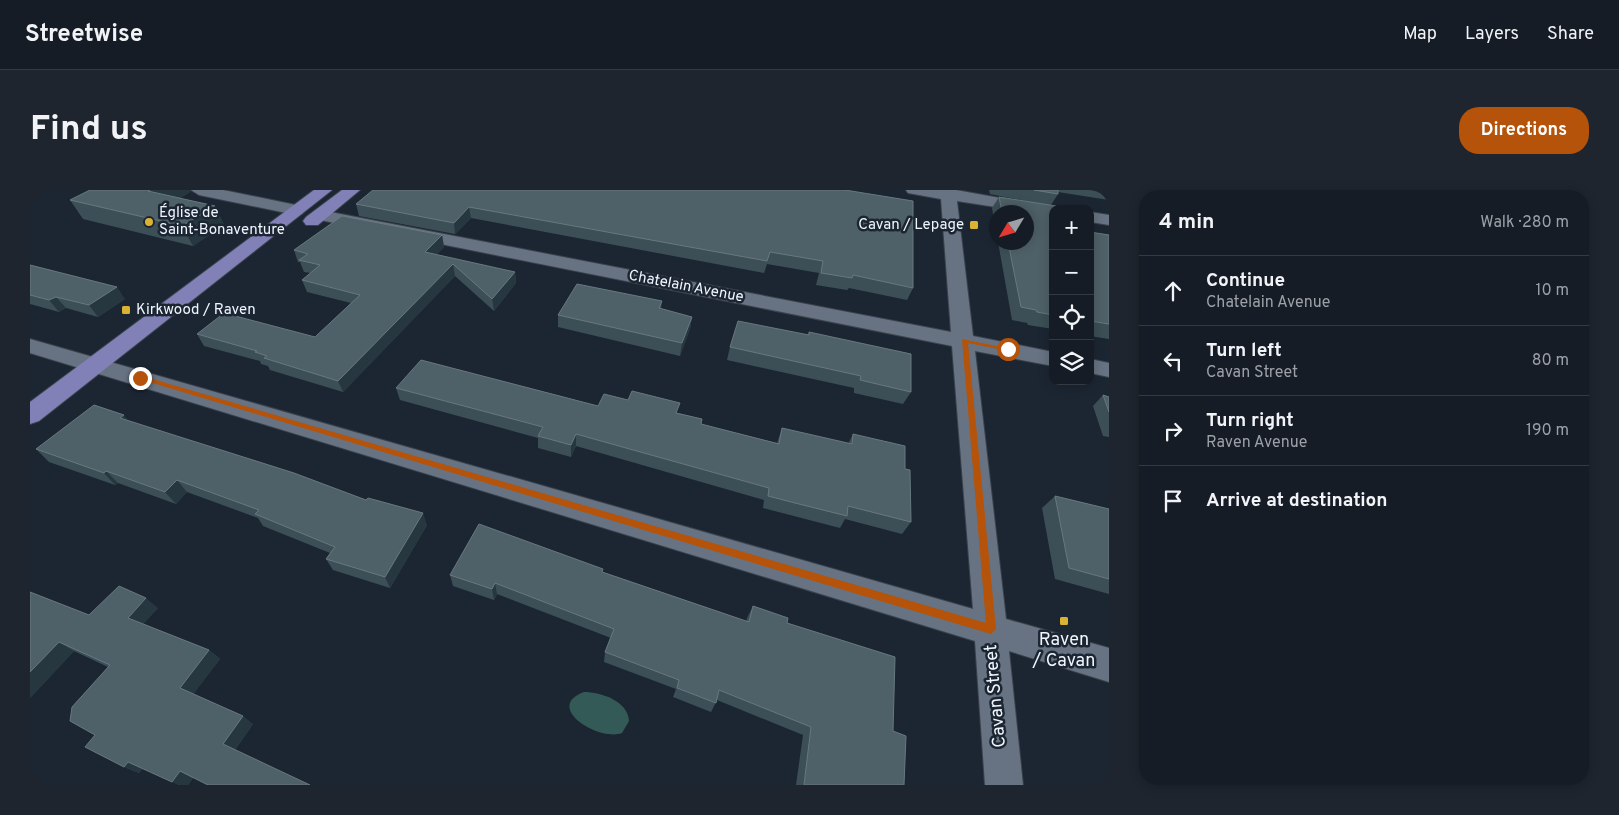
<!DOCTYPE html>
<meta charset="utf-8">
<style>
:root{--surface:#151c26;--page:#1e252e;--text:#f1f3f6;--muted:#9da1a7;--line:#343a43;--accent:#b45309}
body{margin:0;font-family:Overpass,sans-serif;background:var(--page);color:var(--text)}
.controls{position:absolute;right:15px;top:15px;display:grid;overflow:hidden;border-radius:10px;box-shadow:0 2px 12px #0003}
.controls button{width:45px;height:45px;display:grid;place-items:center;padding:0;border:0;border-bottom:1px solid var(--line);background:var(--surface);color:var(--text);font:25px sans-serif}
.compass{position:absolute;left:959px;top:15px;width:45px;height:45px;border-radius:50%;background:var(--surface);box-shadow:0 2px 12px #0003;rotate:232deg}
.stop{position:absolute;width:15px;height:15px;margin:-11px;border:4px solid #b45309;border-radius:50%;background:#fff}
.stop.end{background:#b45309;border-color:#fff;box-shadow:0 1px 5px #0008}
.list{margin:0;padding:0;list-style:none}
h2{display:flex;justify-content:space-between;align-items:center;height:65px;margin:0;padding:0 20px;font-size:21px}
h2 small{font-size:16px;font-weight:400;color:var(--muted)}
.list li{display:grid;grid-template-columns:32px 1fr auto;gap:15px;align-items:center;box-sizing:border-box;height:70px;padding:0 20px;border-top:1px solid var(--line)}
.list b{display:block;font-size:19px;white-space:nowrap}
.list p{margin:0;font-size:16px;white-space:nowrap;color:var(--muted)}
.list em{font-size:16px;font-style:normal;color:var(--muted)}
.icon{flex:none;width:28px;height:28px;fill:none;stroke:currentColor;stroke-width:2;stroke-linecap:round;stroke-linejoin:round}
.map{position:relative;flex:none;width:1079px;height:595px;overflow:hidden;border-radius:20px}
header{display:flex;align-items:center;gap:30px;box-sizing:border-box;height:70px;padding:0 25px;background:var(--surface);border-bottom:1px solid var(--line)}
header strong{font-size:24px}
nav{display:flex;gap:28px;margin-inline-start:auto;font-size:18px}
.intro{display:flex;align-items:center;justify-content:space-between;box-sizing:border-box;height:120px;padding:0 30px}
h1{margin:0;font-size:35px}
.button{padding:12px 22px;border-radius:20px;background:var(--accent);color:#fff;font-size:18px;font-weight:700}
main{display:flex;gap:30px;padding:0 30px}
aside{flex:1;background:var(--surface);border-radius:20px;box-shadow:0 2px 12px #0003}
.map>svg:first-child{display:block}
.water{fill:#335a57}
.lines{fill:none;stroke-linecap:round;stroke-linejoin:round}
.minor-casing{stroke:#3a424c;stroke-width:2}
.major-casing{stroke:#3a424c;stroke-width:2}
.minor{fill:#677382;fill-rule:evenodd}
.major{fill:#8181b7;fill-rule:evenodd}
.wall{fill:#3c4f56}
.shaded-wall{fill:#273740}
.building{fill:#4f6168;stroke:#68787f}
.route{fill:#b45309}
.poi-dot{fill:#dab333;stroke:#1c2633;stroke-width:2}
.labels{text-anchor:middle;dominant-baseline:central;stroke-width:5;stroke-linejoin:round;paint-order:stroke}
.far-poi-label{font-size:15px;fill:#eff6fe;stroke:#1c2633;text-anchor:start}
.far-street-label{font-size:15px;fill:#eff6fe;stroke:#1c2633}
.poi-label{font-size:18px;fill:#eff6fe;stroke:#1c2633}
.street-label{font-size:18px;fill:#eff6fe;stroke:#1c2633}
</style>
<header>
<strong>Streetwise</strong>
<nav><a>Map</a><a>Layers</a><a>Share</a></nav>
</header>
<div class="intro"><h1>Find us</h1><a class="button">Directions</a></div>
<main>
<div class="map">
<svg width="1079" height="595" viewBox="0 0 1079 595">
<rect width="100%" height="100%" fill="#1c2633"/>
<!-- water -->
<path class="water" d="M 554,502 C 571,502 598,511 599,531 L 592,543 C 569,552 513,517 554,502 Z"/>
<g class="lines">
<defs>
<path id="minor" d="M 161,0 L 193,0 L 266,15 L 272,16 L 274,20 L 272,24 L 266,25 L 169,5 Z
M 876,0 L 926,0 L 1030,19 L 1023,19 L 1023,26 L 927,11 L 943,146 L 1023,162 L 1023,176 L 945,161 L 976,429 L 1079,458 L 1079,492 L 979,461 L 993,595 L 955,595 L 945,451 L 0,163 L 0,149 L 943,419 L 922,156 L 290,30 L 284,29 L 281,25 L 284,21 L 290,20 L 921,142 L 911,9 L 878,3 Z
M 1060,22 L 1079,25 L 1079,35 L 1060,32 Z
M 1060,169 L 1079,173 L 1079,187 L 1060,183 Z"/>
<path id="major" d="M 284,0 L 302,0 L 9,231 L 0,234 L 0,212 Z
M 312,0 L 330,0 L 288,35 L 276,35 L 273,31 L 276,27 Z"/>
</defs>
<!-- minor casing -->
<use href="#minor" class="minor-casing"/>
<!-- major casing -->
<use href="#major" class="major-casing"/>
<!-- minor -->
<use href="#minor" class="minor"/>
<!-- major -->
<use href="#major" class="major"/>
</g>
<!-- wall -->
<path class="wall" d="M 815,0 L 883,98 L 877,110 L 819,98 L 817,100 L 786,95 L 789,83 L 737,74 L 734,83 L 441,28 L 425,44 L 329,26 L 326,14 Z
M 959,0 L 1079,0 L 1079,10 L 1028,2 L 1028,4 L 1021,15 L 1023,19 L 1023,139 L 998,135 L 997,133 L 982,130 L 968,52 L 996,52 L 996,22 L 966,22 L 966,42 L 962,18 L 969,7 L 996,11 L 960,4 Z
M 160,2 L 150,8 L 185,16 L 194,35 L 163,56 L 53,29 L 40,10 Z
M 1060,42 L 1079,45 L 1079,149 L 1060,146 Z
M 412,45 L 414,57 L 406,65 L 485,82 L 486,93 L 464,121 L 425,86 L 313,202 L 240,180 L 238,176 L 231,174 L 230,171 L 174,156 L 167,144 L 285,147 L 321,113 L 277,102 L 272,90 L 281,83 L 274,82 L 270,72 L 268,72 L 264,60 Z
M 0,75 L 95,109 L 68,127 L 36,118 L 29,122 L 0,114 Z
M 632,111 L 631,119 L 662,127 L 660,139 L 650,166 L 528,137 L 528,125 Z
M 779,142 L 881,202 L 873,214 L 824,203 L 824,198 L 697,170 L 700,157 L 778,145 Z
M 366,198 L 648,223 L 672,229 L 671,234 L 747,253 L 752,238 L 818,254 L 823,244 L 875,279 L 881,332 L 872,344 L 815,329 L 810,338 L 760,325 L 733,318 L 734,310 L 546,256 L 541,267 L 508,258 L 508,248 L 370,210 Z
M 1073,205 L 1079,207 L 1079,247 L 1073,246 L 1063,216 Z
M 98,231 L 397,335 L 360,398 L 303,380 L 296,369 L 300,363 L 233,336 L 228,328 L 157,302 L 146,314 L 88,293 L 85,295 L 19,272 L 6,259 Z
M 1025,306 L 1079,319 L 1079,404 L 1025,389 L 1012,318 Z
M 573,382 L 716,431 L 718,426 L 723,416 L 757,433 L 863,541 L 874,595 L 766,595 L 773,545 L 687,510 L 681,522 L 643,507 L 646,499 L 574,472 L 575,462 L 581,448 L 467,404 L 464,410 L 423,396 L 420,385 Z
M 0,402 L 59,425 L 128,418 L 113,434 L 179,460 L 190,469 L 163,504 L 223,534 L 205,560 L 163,588 L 158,595 L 149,595 L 113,578 L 109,583 L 94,577 L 65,545 L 78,477 L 44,461 L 0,508 Z"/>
<!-- shaded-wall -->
<path class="shaded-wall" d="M 120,0 L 160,0 L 160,2 L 129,20 L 118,1 Z
M 185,16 L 194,35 L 163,56 L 152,36 Z
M 439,17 L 441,28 L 425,44 L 424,33 Z
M 412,45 L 414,57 L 398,74 L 395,62 Z
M 423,74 L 425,86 L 313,202 L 308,191 Z
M 485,82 L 486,93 L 464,121 L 462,109 Z
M 87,97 L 95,109 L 68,127 L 59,115 Z
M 26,107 L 36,118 L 29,122 L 19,110 Z
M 662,127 L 660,139 L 650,166 L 652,153 Z
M 94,225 L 104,238 L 90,228 Z
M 546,244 L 546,256 L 541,267 L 541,255 Z
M 76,281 L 88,293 L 85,295 L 74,283 Z
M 147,290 L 157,302 L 146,314 L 135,302 Z
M 393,323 L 397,335 L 360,398 L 355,387 Z
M 465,393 L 467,404 L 464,410 L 462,399 Z
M 116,408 L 128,418 L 110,437 L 98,428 Z
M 29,452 L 44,461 L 0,508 L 0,482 Z
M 179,460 L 190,469 L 162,506 L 150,498 Z
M 213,526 L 223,534 L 204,561 L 193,554 Z
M 98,572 L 113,578 L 109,583 L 94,577 Z
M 150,581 L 163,588 L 158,595 L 149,595 L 142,592 Z"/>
<!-- building -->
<path class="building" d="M 60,0 L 120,0 L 118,1 L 185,16 L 152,36 L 40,10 Z
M 343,0 L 815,0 L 883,11 L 883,98 L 823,85 L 822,88 L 791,83 L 793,71 L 740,62 L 737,71 L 439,17 L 424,33 L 326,14 Z
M 1004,0 L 1028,0 L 1028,4 Z
M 969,7 L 1026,16 L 1026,19 L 1023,19 L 1023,125 L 1007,122 L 1006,120 L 991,117 L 978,52 L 996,52 L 996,22 L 972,22 Z
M 312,26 L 412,45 L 395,62 L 485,82 L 462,109 L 423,74 L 308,191 L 234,168 L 237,166 L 225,162 L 227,161 L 167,144 L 194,123 L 285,147 L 330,105 L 272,90 L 290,75 L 269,70 L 278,64 L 264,60 Z
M 1060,42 L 1079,45 L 1079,134 L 1060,131 Z
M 0,75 L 87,97 L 59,115 L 26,107 L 19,110 L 0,105 Z
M 547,94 L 632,111 L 629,118 L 662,127 L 652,153 L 528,125 Z
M 708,131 L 779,145 L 779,142 L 881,164 L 881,202 L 830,190 L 831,186 L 700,157 Z
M 391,170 L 568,216 L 574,204 L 598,210 L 602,201 L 650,213 L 646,223 L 672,229 L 671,234 L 749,254 L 752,238 L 822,254 L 823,244 L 875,256 L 875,279 L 880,280 L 881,332 L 818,316 L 817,326 L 765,313 L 738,306 L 739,298 L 546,244 L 541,255 L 508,246 L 513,237 L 366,198 Z
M 1073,205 L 1079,207 L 1079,222 Z
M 64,215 L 94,225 L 90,228 L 264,283 L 336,310 L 338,308 L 393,323 L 355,387 L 296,369 L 305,357 L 225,324 L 229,320 L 147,290 L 135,302 L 76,281 L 74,283 L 6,259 Z
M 1025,306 L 1079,319 L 1079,389 L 1039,378 Z
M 449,334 L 573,379 L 572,382 L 719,432 L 723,416 L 758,428 L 757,433 L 865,467 L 863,541 L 876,546 L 874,595 L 774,595 L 781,537 L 689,500 L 686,513 L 647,498 L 649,490 L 575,462 L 584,439 L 465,393 L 462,399 L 420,385 Z
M 89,396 L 116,408 L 98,428 L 179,460 L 150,498 L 213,526 L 193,554 L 280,595 L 178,595 L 150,581 L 142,592 L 98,572 L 94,577 L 55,557 L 65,545 L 40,531 L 42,517 L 80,475 L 29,452 L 0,482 L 0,402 L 59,425 Z"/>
<!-- route -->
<path class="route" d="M 932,149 L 981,159 L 978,161 L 938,153 L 966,439 L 961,444 L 106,188 L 112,186 L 956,433 Z"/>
<!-- markers -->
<g class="poi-dot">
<circle cx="119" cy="32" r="5"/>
<rect x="939" y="30" width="10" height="10" rx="2.5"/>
<rect x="91" y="115" width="10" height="10" rx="2.5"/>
<rect x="1029" y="426" width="10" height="10" rx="2.5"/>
</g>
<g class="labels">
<!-- far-poi labels -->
<g class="far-poi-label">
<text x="129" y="23">Église de<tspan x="129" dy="17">Saint-Bonaventure</tspan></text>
<text x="934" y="35" text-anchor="end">Cavan / Lepage</text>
<text x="106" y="120">Kirkwood / Raven</text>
</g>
<!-- far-street labels -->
<g class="far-street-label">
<text transform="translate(656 97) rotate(11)">Chatelain Avenue</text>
</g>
<!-- poi labels -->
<g class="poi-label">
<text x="1034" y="450">Raven<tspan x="1034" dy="21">/ Cavan</tspan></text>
</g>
<!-- street labels -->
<g class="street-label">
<text transform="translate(966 506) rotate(-95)">Cavan Street</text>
</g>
</g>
</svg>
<div class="controls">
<button>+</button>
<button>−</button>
<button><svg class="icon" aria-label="locate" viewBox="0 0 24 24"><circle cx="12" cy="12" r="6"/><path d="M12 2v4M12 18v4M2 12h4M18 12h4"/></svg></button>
<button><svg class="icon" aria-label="layers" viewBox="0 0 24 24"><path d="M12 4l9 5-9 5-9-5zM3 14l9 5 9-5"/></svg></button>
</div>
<svg class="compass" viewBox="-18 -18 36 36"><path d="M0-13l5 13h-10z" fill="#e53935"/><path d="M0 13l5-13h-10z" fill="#9da1a7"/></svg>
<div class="stop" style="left:978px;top:159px"></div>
<div class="stop end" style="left:110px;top:188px"></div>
</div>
<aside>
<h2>4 min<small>Walk · 280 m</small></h2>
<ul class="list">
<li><svg class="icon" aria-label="ahead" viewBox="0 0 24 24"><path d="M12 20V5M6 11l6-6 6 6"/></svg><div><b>Continue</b><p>Chatelain Avenue</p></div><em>10 m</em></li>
<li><svg class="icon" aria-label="left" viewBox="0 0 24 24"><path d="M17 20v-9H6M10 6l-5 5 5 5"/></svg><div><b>Turn left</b><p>Cavan Street</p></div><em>80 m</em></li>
<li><svg class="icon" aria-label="right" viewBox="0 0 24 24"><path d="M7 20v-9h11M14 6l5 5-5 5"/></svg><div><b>Turn right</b><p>Raven Avenue</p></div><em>190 m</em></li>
<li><svg class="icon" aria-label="arrive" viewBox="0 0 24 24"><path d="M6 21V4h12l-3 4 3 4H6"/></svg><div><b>Arrive at destination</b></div></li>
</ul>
</aside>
</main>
